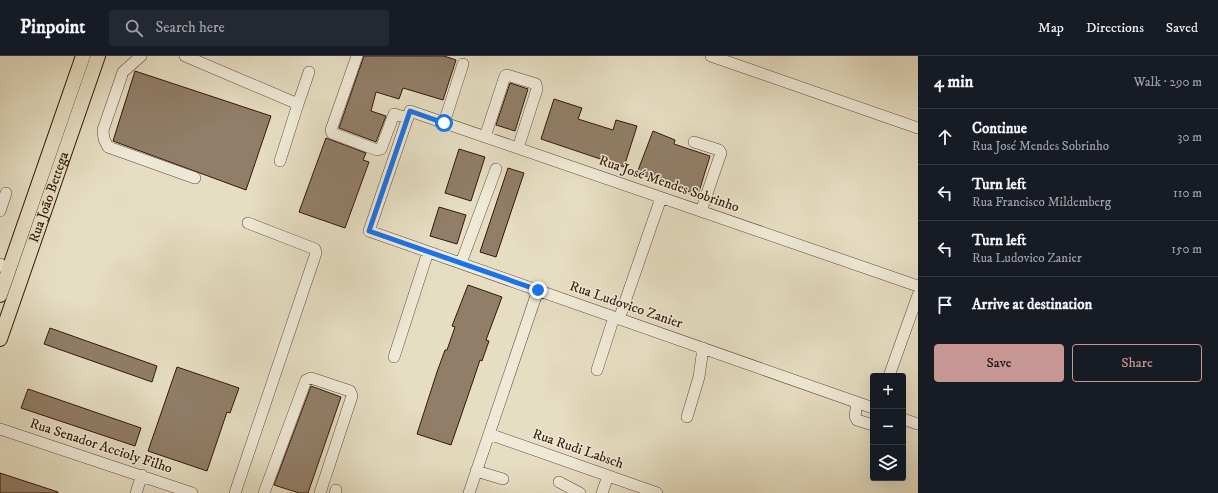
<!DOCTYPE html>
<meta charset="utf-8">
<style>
:root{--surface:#171b24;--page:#242831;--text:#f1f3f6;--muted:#9ea1a6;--line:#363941;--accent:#c59692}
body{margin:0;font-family:"IM FELL DW Pica",serif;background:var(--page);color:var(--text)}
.controls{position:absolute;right:12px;bottom:12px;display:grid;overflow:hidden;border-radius:4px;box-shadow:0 4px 16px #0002}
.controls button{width:36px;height:36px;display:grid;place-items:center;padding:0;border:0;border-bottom:1px solid var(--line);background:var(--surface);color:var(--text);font:20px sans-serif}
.stop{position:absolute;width:12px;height:12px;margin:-9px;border:3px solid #1a73e8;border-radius:50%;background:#fff}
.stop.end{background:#1a73e8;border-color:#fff;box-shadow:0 1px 4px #0008}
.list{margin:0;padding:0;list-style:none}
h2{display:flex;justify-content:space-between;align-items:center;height:52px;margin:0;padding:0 16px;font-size:17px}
h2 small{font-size:13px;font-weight:400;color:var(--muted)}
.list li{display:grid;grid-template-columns:26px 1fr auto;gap:12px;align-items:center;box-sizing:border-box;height:56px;padding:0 16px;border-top:1px solid var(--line)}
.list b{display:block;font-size:15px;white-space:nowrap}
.list p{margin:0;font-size:13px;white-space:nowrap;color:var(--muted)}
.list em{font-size:13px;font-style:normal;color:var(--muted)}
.actions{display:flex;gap:8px;padding:12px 16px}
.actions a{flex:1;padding:9px 0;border:1px solid var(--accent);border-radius:4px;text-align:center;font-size:14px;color:var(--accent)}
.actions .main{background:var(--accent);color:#111}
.icon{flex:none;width:22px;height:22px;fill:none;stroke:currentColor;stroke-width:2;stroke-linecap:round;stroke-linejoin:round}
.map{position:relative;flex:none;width:918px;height:437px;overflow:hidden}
header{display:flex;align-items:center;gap:24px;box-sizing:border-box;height:56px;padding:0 20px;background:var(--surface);border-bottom:1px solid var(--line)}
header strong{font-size:19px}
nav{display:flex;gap:22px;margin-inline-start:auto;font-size:14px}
.search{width:280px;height:36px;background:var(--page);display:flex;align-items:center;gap:10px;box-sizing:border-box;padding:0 14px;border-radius:4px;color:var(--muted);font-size:15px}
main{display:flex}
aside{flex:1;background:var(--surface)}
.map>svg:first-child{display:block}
.building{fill:#917e69;stroke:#341708}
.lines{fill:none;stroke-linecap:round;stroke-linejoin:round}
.minor-casing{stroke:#604937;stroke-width:12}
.major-casing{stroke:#341708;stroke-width:16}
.minor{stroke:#efead8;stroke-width:11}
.major{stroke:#e6dec3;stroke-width:14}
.route{stroke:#1a73e8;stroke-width:5}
.labels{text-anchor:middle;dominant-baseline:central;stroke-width:3;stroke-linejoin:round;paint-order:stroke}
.street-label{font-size:14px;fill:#341708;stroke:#efead8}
</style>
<header>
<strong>Pinpoint</strong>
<div class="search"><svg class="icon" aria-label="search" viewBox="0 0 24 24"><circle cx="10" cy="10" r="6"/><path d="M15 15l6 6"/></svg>Search here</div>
<nav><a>Map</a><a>Directions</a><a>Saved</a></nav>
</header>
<main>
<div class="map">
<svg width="918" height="437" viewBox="0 0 918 437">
<rect width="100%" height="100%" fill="#e6dec3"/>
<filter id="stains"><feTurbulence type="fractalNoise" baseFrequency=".005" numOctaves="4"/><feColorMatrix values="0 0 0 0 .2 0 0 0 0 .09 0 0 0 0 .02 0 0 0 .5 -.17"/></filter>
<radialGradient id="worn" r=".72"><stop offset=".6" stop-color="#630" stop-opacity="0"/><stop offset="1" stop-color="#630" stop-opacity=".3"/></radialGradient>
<!-- building -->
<path class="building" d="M 364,0 L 444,0 L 456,4 L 443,44 L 403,32 L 399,43 L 376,36 L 371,55 L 386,60 L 376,86 L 339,72 Z
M 135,15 L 271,60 L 246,134 L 113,85 Z
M 510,27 L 528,33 L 515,75 L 496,69 Z
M 554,43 L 582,52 L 578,63 L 613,74 L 616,64 L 637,70 L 624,111 L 541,83 Z
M 653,75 L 675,84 L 674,88 L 710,100 L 698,139 L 637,117 Z
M 326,82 L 366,97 L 363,104 L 369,106 L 345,172 L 299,156 Z
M 459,93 L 485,101 L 471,145 L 445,137 Z
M 508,112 L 524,117 L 496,201 L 480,196 Z
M 439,151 L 466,159 L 457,188 L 430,180 Z
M 468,229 L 502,241 L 486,284 L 489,285 L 482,305 L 480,304 L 473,325 L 451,389 L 417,378 L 437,316 L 445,294 L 447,294 L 455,271 L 452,270 Z
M 50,272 L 157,310 L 152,326 L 44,288 Z
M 177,311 L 239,332 L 230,357 L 227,356 L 207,415 L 148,395 Z
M 311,330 L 341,341 L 308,437 L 299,437 L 274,429 Z
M 28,333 L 141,372 L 135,390 L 21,352 Z
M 0,417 L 58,436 L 58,437 L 0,437 Z"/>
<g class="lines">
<defs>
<path id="minor" d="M 141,0 L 123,16 L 103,74 L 104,83 L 108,91 L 195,122
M 185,0 L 298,48 L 309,16
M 357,0 L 331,74 L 332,77 L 377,94 L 381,93 L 394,58 L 408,62
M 711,0 L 918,72
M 444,67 L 463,8
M 485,81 L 505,20 L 507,19 L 536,28 L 537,33 L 518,92
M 694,86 L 719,94 L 721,97 L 701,155
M 280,105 L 298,48
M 0,155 L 6,137
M 461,207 L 496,113
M 0,208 L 8,215
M 619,263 L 661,142
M 394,301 L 428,196
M 597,314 L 614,261
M 889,320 L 918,239
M 857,347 L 855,360 L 857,364 L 873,369
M 873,352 L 369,175 L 410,55 L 918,230
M 687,361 L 699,321 L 703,292
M 903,363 L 918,368
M 0,373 L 192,437
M 489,378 L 657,437
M 476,415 L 503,423
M 559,426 L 580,437
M 136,437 L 142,419
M 235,437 L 316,197 L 315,193 L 248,167
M 264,437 L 306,324 L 311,322 L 350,335 L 352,340 L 320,437
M 335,437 L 336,434
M 469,437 L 538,234
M 602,437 L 608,420"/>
<g id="major">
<path d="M 0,239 L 83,0"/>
<path id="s1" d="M 0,283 L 98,0"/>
</g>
</defs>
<!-- minor casing -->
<use href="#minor" class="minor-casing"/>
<!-- major casing -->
<use href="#major" class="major-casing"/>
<!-- minor -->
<use href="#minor" class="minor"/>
<!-- major -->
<use href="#major" class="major"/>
</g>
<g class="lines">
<!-- route -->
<path class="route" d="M 444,67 L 410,55 L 369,175 L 538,234"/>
</g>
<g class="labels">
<!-- street labels -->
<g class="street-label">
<text transform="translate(669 128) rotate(19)">Rua José Mendes Sobrinho</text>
<text stroke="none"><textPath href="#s1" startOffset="150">Rua João Bettega</textPath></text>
<text transform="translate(626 249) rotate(19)">Rua Ludovico Zanier</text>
<text transform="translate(101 390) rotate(18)">Rua Senador Accioly Filho</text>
<text transform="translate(578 393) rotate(19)">Rua Rudi Labsch</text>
</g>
</g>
<rect width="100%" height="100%" filter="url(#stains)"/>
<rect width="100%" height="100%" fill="url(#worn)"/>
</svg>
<div class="controls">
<button>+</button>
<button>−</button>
<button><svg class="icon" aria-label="layers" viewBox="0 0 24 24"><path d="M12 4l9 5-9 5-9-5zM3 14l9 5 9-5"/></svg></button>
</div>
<div class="stop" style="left:444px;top:67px"></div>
<div class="stop end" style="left:538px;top:234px"></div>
</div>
<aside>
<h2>4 min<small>Walk · 290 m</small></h2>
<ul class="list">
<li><svg class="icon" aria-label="ahead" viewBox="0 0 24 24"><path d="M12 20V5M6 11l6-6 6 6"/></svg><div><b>Continue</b><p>Rua José Mendes Sobrinho</p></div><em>30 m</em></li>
<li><svg class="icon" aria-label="left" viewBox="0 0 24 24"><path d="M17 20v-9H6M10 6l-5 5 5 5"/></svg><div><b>Turn left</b><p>Rua Francisco Mildemberg</p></div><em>110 m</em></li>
<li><svg class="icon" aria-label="left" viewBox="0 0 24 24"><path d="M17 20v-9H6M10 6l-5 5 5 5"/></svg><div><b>Turn left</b><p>Rua Ludovico Zanier</p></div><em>150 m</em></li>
<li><svg class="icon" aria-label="arrive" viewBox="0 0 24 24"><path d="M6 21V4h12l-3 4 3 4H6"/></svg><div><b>Arrive at destination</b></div></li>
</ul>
<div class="actions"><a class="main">Save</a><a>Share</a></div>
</aside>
</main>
